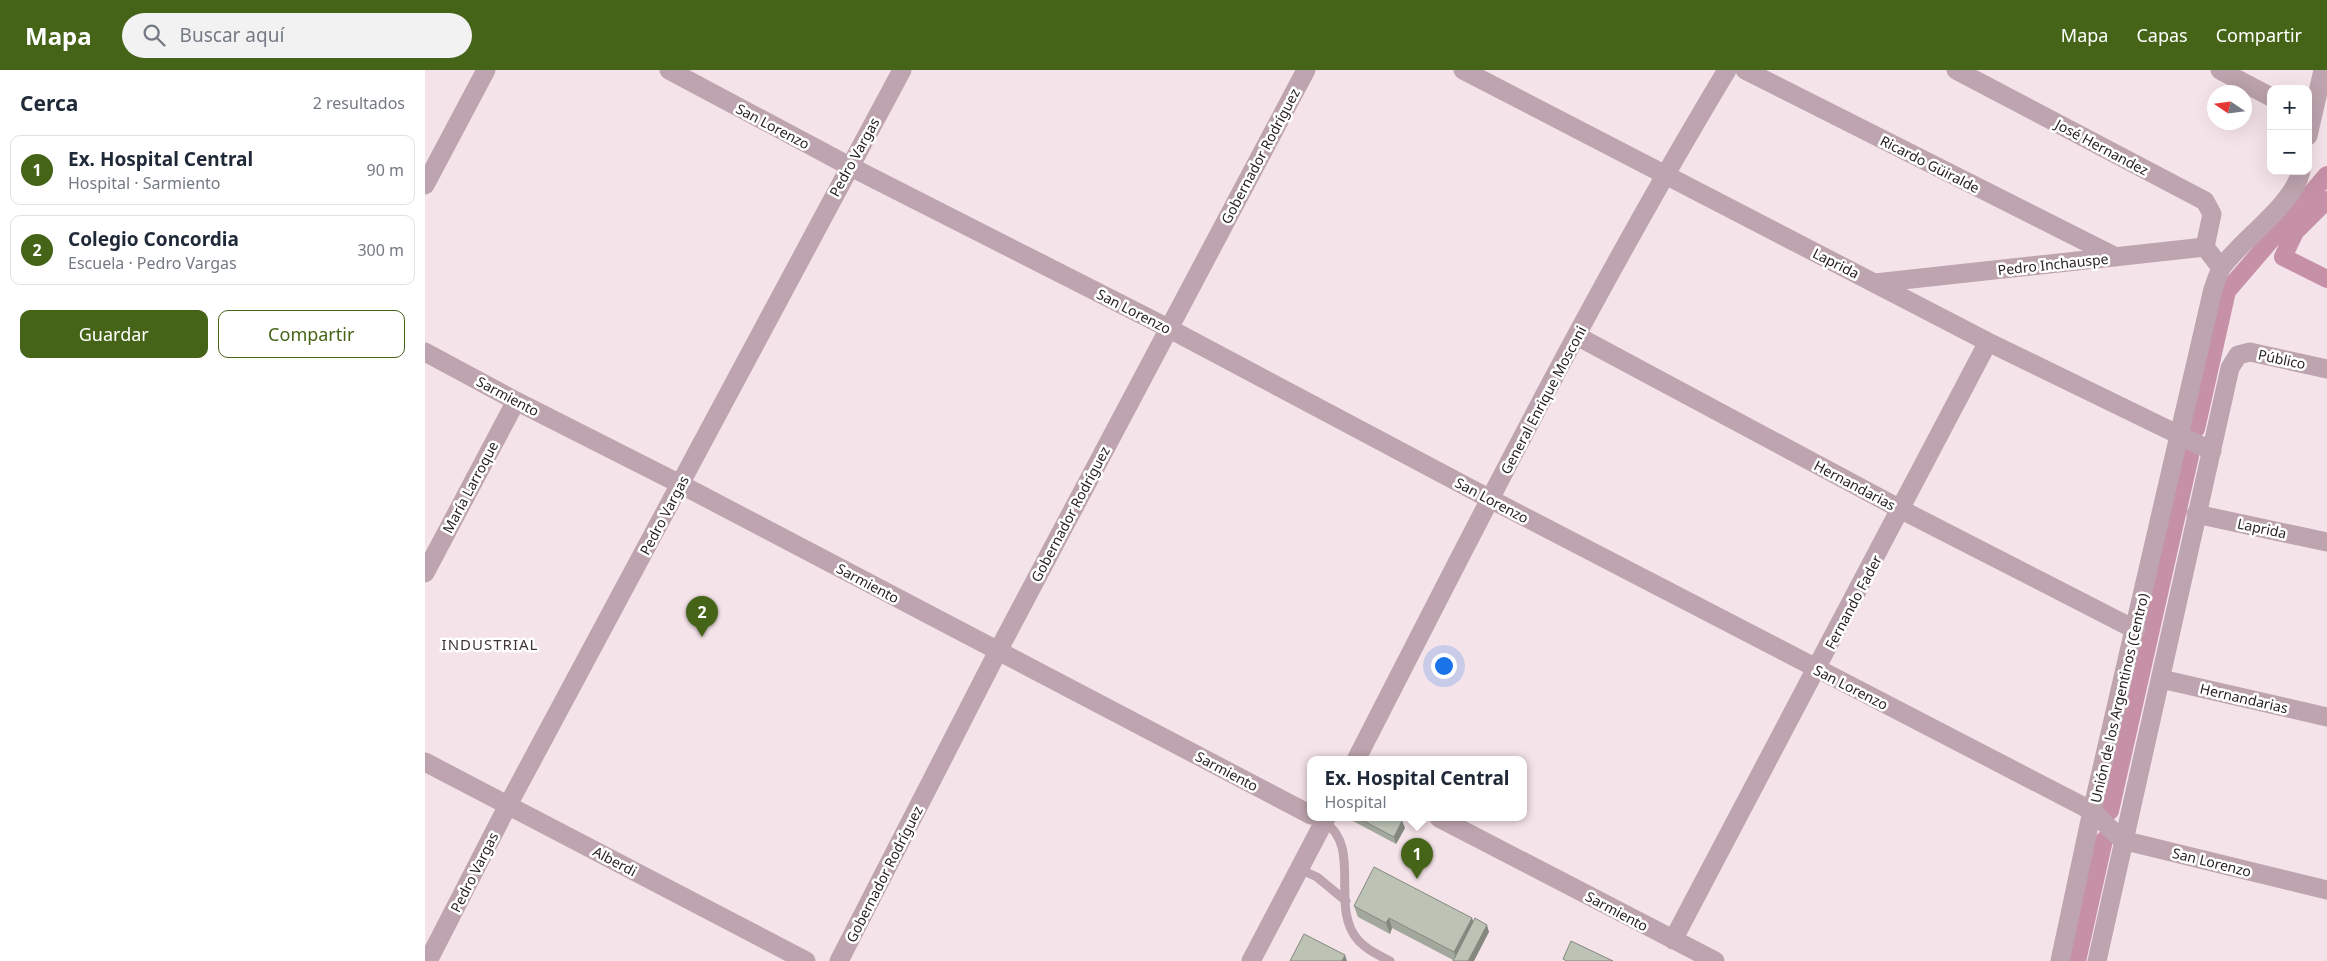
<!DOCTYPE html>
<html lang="es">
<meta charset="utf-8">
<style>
:root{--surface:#fff;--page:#f2f2f3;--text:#1f2937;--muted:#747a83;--line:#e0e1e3;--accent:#456418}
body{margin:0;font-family:"Noto Sans",sans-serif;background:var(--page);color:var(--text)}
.controls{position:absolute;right:15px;top:15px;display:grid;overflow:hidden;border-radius:10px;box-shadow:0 5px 20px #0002}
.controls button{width:45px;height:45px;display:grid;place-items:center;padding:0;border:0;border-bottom:1px solid var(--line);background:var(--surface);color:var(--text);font:25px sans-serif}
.compass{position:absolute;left:1782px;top:15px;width:45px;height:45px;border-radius:50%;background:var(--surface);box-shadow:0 5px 20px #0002;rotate:283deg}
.you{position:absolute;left:1018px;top:595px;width:18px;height:18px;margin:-12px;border:4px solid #fff;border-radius:50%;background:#1a73e8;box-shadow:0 0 0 8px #1a73e833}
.badge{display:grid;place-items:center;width:32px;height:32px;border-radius:50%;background:var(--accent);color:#fff;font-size:16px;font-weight:700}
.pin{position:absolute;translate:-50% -41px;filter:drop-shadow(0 1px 2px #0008)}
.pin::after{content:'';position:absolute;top:26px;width:18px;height:15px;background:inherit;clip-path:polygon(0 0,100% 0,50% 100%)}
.popup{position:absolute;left:882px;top:686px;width:220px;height:65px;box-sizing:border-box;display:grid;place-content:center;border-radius:10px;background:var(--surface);filter:drop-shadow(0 1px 4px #0005);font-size:16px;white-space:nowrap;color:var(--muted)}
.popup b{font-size:19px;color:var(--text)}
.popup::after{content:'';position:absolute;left:50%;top:100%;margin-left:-10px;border:10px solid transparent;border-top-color:var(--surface)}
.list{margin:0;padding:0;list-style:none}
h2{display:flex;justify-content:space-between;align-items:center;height:65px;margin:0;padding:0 20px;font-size:21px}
h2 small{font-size:16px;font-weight:400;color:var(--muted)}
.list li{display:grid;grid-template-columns:32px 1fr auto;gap:15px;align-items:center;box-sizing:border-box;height:70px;margin:0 10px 10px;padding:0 10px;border:1px solid var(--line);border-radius:10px}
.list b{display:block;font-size:19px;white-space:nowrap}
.list p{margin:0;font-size:16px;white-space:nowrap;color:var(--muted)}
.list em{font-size:16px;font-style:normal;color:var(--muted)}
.actions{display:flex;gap:10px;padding:15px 20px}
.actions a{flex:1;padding:11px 0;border:1px solid var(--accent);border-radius:10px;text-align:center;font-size:18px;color:var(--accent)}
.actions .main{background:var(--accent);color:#fff}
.icon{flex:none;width:28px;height:28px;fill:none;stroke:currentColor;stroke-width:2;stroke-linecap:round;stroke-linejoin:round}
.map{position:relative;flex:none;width:1902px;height:891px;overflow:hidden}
header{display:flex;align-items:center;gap:30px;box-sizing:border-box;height:70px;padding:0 25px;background:var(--accent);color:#fff}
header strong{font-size:24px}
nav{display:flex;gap:28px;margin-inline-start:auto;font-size:18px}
.search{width:350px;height:45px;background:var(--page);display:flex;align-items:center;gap:12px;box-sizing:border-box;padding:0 18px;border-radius:28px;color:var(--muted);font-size:19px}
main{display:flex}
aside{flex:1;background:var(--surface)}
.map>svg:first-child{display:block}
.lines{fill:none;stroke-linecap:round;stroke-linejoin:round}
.canal{stroke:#c691a6;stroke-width:18}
.service{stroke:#bda4ae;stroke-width:9}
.minor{stroke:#bda4ae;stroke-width:19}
.wall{fill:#a2a89c}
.shaded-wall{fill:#84887f}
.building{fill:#bcc3b5;stroke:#84887f}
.labels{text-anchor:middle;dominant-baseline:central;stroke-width:5;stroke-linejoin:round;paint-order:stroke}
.street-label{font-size:14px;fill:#251e21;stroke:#fff}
.neighbourhood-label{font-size:15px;letter-spacing:1px;fill:#413439;stroke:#fff}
</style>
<header>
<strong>Mapa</strong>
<div class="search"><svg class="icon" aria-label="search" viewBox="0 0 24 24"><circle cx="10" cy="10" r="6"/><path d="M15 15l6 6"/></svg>Buscar aquí</div>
<nav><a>Mapa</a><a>Capas</a><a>Compartir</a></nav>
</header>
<main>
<aside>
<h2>Cerca<small>2 resultados</small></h2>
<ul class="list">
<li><span class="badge">1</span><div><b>Ex. Hospital Central</b><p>Hospital · Sarmiento</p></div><em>90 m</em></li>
<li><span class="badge">2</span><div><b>Colegio Concordia</b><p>Escuela · Pedro Vargas</p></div><em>300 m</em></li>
</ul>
<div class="actions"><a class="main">Guardar</a><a>Compartir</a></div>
</aside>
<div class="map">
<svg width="1902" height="891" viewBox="0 0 1902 891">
<rect width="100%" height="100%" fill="#f5e3ea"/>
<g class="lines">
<!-- canal -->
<path class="canal" d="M 1902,130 L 1870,162 L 1858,187 L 1902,209
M 1771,359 L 1802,221 L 1902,105
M 1685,741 L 1765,386
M 1652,891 L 1679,770"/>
<!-- service -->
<path class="service" d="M 899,752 C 938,776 904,838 933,870 C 941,879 953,885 965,891
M 874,799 L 892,807 L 921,831"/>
<!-- minor -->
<path class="minor" d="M 244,0 L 424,96 L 743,258 L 1065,429 L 1667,741 L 1697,770 L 1902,820
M 1038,0 L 1563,272 L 1787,381
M 1320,0 L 1691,187
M 1531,0 L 1780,131 L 1787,144 L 1780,177
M 1795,0 L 1846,27
M 1883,66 L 1898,0
M 0,115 L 61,0
M 1450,213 L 1780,177 L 1796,198
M 1152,266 L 1477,440 L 1711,560
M 0,282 L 91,331 L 255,414 L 886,745
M 1771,444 L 1902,472
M 0,503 L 91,331
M 1736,609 L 1902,647
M 931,690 C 1050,458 1167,224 1302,0
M 0,692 L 381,891
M 1014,748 L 1290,891
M 1248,870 L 1563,272
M 3,891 L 83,735 L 477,0
M 414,891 L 573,581 L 881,0
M 826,891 L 901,748
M 1635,891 L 1667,741 L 1788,219 C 1791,212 1793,203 1797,197 C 1817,169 1869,134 1876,101
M 1672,891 L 1805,298 L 1813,285 L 1825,282 L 1902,299"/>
</g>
<!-- wall -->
<path class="wall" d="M 925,748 L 971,748 L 977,751 L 980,758 L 971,774 L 926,750 Z
M 929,836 L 1047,848 L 1048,852 L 1064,862 L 1028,890 L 967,858 L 965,864 L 933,847 Z"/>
<!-- shaded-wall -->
<path class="shaded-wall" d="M 977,751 L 980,758 L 971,774 L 969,767 Z
M 964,848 L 967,858 L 965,864 L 961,853 Z
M 1047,848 L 1050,859 L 1032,891 L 1029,882 Z
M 1062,855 L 1064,862 L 1049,891 L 1043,891 Z
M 920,885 L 922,891 L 917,891 Z"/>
<!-- building -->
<path class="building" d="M 933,748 L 971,748 L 977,751 L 969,767 Z
M 949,797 L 1047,848 L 1029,882 L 964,848 L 961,853 L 929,836 Z
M 1050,848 L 1062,855 L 1043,891 L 1028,891 Z
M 879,864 L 920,885 L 917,891 L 865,891 Z
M 1146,871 L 1188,891 L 1142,891 L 1138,889 Z"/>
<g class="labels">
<!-- street labels -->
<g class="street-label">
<text transform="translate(348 56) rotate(28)">San Lorenzo</text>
<text transform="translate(1677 77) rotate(28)">José Hernandez</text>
<text transform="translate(835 86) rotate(-62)">Gobernador Rodríguez</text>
<text transform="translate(429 87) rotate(-61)">Pedro Vargas</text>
<text transform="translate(1505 94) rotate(27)">Ricardo Güiralde</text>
<text transform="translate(1411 193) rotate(27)">Laprida</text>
<text transform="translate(1628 194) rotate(-6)">Pedro Inchauspe</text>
<text transform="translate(709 241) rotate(27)">San Lorenzo</text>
<text transform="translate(1857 289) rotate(12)">Público</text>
<text transform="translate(83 326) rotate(28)">Sarmiento</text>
<text transform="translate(1118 330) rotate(-62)">General Enrique Mosconi</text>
<text transform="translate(1430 415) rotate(28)">Hernandarias</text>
<text transform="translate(45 417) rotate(-62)">María Larroque</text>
<text transform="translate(1067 430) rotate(28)">San Lorenzo</text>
<text transform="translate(645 444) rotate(-62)">Gobernador Rodríguez</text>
<text transform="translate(239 445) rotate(-62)">Pedro Vargas</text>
<text transform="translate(1837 458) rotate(12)">Laprida</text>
<text transform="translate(443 513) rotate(28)">Sarmiento</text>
<text transform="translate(1428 532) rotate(-62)">Fernando Fader</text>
<text transform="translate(1426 617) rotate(27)">San Lorenzo</text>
<text transform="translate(1694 628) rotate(-77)">Unión de los Argentinos (Centro)</text>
<text transform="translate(1819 628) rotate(13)">Hernandarias</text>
<text transform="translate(802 701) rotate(28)">Sarmiento</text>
<text transform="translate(190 791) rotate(28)">Alberdi</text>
<text transform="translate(1787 792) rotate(14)">San Lorenzo</text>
<text transform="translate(49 802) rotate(-63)">Pedro Vargas</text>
<text transform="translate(459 804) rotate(-63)">Gobernador Rodríguez</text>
<text transform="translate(1192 841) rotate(28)">Sarmiento</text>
</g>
<!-- neighbourhood labels -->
<g class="neighbourhood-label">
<text x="65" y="574">INDUSTRIAL</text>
</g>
</g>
</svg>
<div class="controls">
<button>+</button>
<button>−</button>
</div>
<svg class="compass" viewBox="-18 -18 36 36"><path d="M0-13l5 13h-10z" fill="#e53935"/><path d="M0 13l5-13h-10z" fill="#747a83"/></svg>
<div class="you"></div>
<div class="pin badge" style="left:992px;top:809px">1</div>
<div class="popup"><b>Ex. Hospital Central</b>Hospital</div>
<div class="pin badge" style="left:277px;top:567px">2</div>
</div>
</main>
